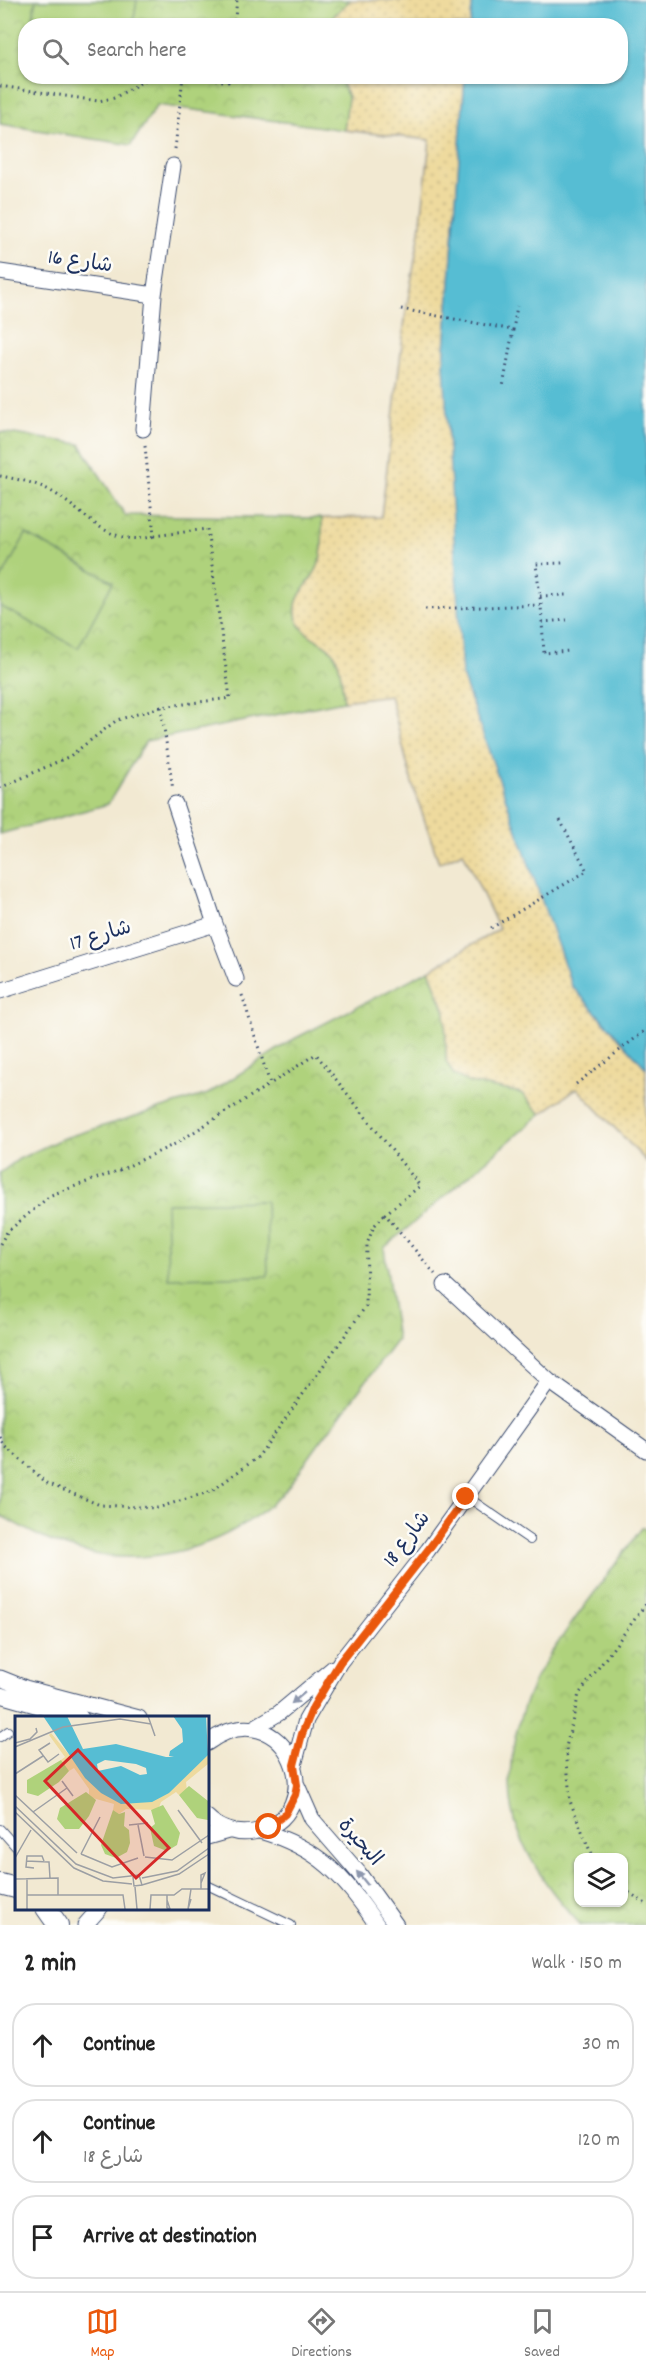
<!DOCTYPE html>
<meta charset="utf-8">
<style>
:root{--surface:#fff;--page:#f6f6f6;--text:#222;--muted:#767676;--line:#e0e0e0;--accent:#ea580c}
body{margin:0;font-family:Dekko,"Playpen Sans Arabic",sans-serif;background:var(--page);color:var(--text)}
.controls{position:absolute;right:18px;bottom:18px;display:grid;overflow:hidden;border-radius:12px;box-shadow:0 2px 4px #0004}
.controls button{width:54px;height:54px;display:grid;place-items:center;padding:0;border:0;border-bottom:2px solid var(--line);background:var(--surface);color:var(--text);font:30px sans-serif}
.stop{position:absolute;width:18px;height:18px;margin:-14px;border:4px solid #ea580c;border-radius:50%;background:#fff}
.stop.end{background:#ea580c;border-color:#fff;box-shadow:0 2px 6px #0008}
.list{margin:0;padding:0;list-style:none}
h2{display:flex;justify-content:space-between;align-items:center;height:78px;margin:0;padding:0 24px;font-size:26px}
h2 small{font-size:20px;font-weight:400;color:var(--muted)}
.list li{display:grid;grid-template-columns:39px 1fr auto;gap:18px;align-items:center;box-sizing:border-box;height:84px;margin:0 12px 12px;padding:0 12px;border:2px solid var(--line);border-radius:24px}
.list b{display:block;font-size:22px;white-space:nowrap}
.list p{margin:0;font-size:20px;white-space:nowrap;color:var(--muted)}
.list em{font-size:20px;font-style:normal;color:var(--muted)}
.icon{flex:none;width:33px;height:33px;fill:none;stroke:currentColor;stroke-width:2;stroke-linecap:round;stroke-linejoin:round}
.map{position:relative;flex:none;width:646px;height:1925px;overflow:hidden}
.search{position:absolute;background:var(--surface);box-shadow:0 2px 4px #0004;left:18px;right:18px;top:18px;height:66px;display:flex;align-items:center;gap:15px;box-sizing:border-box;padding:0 21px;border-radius:24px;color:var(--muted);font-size:22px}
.sheet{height:366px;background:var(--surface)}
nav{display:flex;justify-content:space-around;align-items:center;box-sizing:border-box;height:84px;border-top:2px solid var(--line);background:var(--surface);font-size:16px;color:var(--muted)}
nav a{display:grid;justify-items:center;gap:3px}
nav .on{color:var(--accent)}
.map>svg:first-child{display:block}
.sand{fill:url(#sand-dots);stroke:#84847e;stroke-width:1.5}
.park{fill:url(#park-crowns);stroke:#65806c;stroke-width:1.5;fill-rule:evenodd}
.garden{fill:#afd27b;stroke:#65806c;stroke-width:1.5}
.water{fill:#56bdd3;stroke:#387698;stroke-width:1.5}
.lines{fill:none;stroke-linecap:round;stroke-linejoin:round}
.service-casing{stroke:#3b4b6f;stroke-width:10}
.minor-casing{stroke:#3b4b6f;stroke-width:17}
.tertiary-casing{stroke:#3b4b6f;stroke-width:22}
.path{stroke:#3b4b6f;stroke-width:3;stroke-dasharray:1.5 4.5;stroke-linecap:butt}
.service{stroke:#fff;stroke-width:8}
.minor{stroke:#fff;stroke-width:15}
.tertiary{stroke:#fff;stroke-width:20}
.oneway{fill:#8d97ae}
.route{stroke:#ea580c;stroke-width:8}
.labels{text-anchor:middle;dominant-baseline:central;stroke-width:5;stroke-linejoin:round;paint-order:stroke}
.street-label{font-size:21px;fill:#1b2f5e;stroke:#fdfcf7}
.inset-road{fill:none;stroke:#9c9fa4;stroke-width:1.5}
.view{fill:#d62828;fill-opacity:0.15;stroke:#d62828;stroke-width:3}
.inset-edge{fill:none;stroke:#1b2f5e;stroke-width:3}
</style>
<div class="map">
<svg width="646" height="1925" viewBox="0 0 646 1925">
<defs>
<pattern id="sand-dots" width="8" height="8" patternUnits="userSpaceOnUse" patternTransform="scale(1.5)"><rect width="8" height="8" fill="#eeda9e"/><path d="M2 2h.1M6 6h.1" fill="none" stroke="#ccbb8a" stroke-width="1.8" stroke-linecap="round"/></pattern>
<pattern id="park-crowns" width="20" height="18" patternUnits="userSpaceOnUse" patternTransform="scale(1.5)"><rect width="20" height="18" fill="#afd27b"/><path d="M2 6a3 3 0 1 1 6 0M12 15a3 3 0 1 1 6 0" fill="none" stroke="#96b56d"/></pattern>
</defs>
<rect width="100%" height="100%" fill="#fdfcf7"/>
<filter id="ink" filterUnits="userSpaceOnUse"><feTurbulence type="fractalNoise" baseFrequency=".0167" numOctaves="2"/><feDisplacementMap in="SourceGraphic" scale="12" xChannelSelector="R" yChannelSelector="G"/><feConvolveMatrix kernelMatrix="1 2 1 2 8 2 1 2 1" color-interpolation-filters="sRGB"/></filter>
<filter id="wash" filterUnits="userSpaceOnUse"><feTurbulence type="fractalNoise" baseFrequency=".008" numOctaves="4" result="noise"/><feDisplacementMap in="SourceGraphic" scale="24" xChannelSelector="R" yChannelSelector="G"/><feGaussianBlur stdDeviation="1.35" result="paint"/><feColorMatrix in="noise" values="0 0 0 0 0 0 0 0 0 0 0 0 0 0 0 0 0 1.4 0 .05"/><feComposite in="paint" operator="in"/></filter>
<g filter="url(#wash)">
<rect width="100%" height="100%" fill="#f2e9d2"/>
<!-- sand -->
<path class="sand" d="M 350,0 L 473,0 L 470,25 L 324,26 Z
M 339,77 L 465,77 L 444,364 L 572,986 L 646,1068 L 646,1161 L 577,1088 L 541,1114 L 521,1093 L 470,1083 L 454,1076 L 446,1061 L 445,1011 L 429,970 L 499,929 L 463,852 L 439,863 L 412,783 L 390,695 L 344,701 C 342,689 342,672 337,660 C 331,642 306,640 298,622 C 288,599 309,586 317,568 C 324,553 322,534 322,518 L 381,517 L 406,311 L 420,231 L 430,140 L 344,130 L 348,97 Z"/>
<!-- park -->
<path class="park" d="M 0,0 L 350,0 L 324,25 L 26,26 L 26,76 L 339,77 L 348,97 L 344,130 L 157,105 L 131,145 L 0,124 Z
M 0,432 L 80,444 L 125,515 L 322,518 C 322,534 324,553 317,568 C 309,586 288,599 298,622 C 306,640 331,642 337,660 C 342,672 342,689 344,701 L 146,741 L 108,804 L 0,834 Z
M 429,970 L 445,1012 L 446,1061 L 454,1075 L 470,1083 L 521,1093 L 541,1114 L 384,1248 L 397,1340 C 371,1375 344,1410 318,1445 C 306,1461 294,1481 280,1496 C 225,1549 143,1571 70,1548 C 45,1541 22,1527 0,1515 L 0,1173 L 19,1159 L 61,1139 L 208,1094 L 294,1039 Z
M 642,1528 L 646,1528 L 646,1925 L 581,1925 C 556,1899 533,1869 520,1835 C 500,1788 513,1725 535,1680 C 547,1656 564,1634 580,1612 C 601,1584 621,1556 642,1528 ZM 578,1858 L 624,1858 L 624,1902 L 578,1902 Z"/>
<!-- garden -->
<path class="garden" d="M 36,0 L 137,0 L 133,25 L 48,26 L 32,23 Z
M 26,534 L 113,582 L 78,648 L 0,606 L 0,581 Z
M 266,1201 L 268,1276 L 168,1278 L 166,1203 Z"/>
<!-- water -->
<path class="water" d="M 473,0 L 646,0 L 646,1068 L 572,986 L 462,675 L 444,364 L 465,77 L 620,76 L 620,26 L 470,25 Z"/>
</g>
<g filter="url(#ink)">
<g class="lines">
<defs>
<path id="service" d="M 466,1496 L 530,1540
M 0,1737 L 8,1731
M 0,1829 L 16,1847
M 207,1885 L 291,1925"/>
<path id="minor" d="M 0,272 L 154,295
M 143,429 L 154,295 L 173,166
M 175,804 L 215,924 L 236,979
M 0,991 L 215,924
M 445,1285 L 549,1381 L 646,1450
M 0,1678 L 25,1688 L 139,1718
M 0,1695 L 81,1718
M 252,1729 L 279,1713 L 333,1668
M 207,1743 C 287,1685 336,1817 253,1832 C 236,1835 219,1829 207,1817
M 294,1765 L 306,1720 L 340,1662 L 428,1550 L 549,1381
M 297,1785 L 312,1819 L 358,1872 L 396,1925
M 260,1831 C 320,1848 343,1876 377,1925
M 207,1837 L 228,1831
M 85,1925 L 100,1908"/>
<path id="tertiary" d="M 0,1884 L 16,1888
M 46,1908 L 58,1925"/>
</defs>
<!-- service casing -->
<use href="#service" class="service-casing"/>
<!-- minor casing -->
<use href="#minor" class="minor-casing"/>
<!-- tertiary casing -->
<use href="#tertiary" class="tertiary-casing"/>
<!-- path -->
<path class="path" d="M 234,26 L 237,0
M 198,76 L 228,82 L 228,76
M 0,86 L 98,101 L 114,98 L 147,79 L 167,76
M 175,149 L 183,76
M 401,309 L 513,330 L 503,387
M 513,330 L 517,306
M 145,446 L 154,536 L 207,529 L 230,698 L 161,707 L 173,790
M 0,476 C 16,479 34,482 49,490 C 85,510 107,549 154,536
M 540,596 L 567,595
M 541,605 L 536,564 L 563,563
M 425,609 L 541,605 L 544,653 L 570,651
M 542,622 L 567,620
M 0,788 L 70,756 L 117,720 L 161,707
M 491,928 L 587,871 L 560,820
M 242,995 L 270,1084 L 316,1054 L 420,1186 L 385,1214 L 435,1274
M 576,1084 L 646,1030
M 0,1244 L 7,1232 L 51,1195 L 120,1170 L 175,1144 L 270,1084
M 0,1437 L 4,1445 L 47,1483 L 100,1505 L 157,1508 L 212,1491 L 258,1457 L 366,1306 L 367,1244 L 374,1226 L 385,1214
M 596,1858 L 590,1851 L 570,1801 L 566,1747 L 579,1694 L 646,1604
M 624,1889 L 646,1904"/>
<!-- service -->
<use href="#service" class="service"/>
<!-- minor -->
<use href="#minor" class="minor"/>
<!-- tertiary -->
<use href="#tertiary" class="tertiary"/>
</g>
<!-- one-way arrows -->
<defs><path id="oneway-solid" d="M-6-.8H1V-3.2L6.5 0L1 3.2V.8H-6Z" transform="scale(1.5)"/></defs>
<g class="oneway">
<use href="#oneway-solid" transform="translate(298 1698) rotate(140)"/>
<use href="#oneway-solid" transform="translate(362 1878) rotate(-129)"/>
</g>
</g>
<g class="lines" filter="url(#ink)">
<!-- route -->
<path class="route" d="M 269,1827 L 285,1814 L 295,1795 L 297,1785 L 294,1765 L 302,1734 L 313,1707 L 340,1662 L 428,1550 L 466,1497"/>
</g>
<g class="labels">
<!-- street labels -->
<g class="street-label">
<text transform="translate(80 263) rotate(8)">شارع 16</text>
<text transform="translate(101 937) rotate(-17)">شارع 17</text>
<text transform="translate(408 1540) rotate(-53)">شارع 18</text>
<text transform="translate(359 1843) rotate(49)">البحيرة</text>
</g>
</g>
<!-- overview -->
<g transform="translate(15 1716)">
<rect width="194" height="194" fill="#f2e9d2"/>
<path d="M 36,17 L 86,77 L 193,39 L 193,48 L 171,66 L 172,75 L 164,79 L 161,76 L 146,86 L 143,94 L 111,93 L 104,98 L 98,94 L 99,88 L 74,81 L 74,73 L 59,52 L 54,55 L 48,52 L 46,44 L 50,41 L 34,19 Z" fill="#eeda9e"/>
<path d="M 46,44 L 54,55 L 44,66 L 23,80 L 12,77 L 12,64 ZM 174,70 L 193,85 L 193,104 L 182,102 L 164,79 ZM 71,76 L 81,84 L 74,100 L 64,113 L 50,113 L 42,103 L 45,92 ZM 148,89 L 165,117 L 162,129 L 152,135 L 139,130 L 135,112 L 140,108 L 136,94 ZM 98,94 L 104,98 L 110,96 L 109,110 L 114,114 L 115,127 L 112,136 L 101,142 L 90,138 L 86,129 Z" fill="#afd27b"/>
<path d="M 28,0 L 52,0 L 68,33 L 101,28 L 151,41 L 159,41 L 154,40 L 155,35 L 168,26 L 167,13 L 158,0 L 191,0 L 193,39 L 154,77 L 137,86 L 106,88 L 86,77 L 70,62 ZM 90,44 L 121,48 L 131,52 L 132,58 L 125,59 L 106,50 L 83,55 L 82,48 Z" fill="#56bdd3" fill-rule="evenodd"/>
<path class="inset-road" d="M 133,0 L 140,20M 0,27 L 15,23 L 22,16 L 21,12M 35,27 L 24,34 L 33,46 L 44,38M 0,31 L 48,11 L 105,3 L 136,8M 0,58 L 28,40M 47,65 L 58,80M 0,79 L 62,137M 0,90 L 61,148 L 98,162 L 124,159 L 127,169 L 119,170 L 118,161M 163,94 L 187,127M 0,96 L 59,152 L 88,165 L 117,168M 18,96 L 52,72M 114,109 L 133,107M 123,109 L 129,140M 66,138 L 97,151 L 123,142M 66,138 L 85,101M 130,141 L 157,144 L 194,119M 0,142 L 16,114M 11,145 L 34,146 L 35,162M 0,148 L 1,193M 19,152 L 11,151 L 12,140 L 27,140 L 29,145M 127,162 L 162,155 L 194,132M 1,163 L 43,162 L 43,179M 186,167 L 190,157 L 186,159 L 186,173M 127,169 L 164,158 L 194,138M 120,171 L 122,193M 12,179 L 108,179 L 110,193M 152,179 L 152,192 L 155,193 L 152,184M 176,183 L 173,193 L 176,173M 12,193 L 12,162M 135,193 L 136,179 L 159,179 L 167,173 L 194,173"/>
<path class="view" d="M 63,34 L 154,132 L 121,162 L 30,65 Z"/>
<rect width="194" height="194" class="inset-edge"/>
</g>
</svg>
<div class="controls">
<button><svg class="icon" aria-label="layers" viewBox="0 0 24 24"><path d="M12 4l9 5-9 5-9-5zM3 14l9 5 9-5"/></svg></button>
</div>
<div class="stop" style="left:269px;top:1827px"></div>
<div class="stop end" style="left:466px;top:1497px"></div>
<div class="search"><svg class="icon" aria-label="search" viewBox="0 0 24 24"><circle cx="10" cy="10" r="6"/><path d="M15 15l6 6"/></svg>Search here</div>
</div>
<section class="sheet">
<h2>2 min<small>Walk · 150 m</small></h2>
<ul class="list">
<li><svg class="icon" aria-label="ahead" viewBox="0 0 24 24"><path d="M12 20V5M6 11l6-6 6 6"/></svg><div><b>Continue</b></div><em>30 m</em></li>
<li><svg class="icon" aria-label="ahead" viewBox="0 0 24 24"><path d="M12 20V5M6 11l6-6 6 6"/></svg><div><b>Continue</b><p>شارع 18</p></div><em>120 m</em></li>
<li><svg class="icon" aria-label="arrive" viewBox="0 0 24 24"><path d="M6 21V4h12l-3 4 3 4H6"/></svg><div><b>Arrive at destination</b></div></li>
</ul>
</section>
<nav>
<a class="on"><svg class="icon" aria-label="map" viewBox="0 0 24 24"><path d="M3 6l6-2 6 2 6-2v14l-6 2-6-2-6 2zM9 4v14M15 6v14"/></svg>Map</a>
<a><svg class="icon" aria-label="directions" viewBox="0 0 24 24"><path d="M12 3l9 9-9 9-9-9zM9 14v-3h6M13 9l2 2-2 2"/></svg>Directions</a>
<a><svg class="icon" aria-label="saved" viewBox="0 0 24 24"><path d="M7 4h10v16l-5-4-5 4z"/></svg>Saved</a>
</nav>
